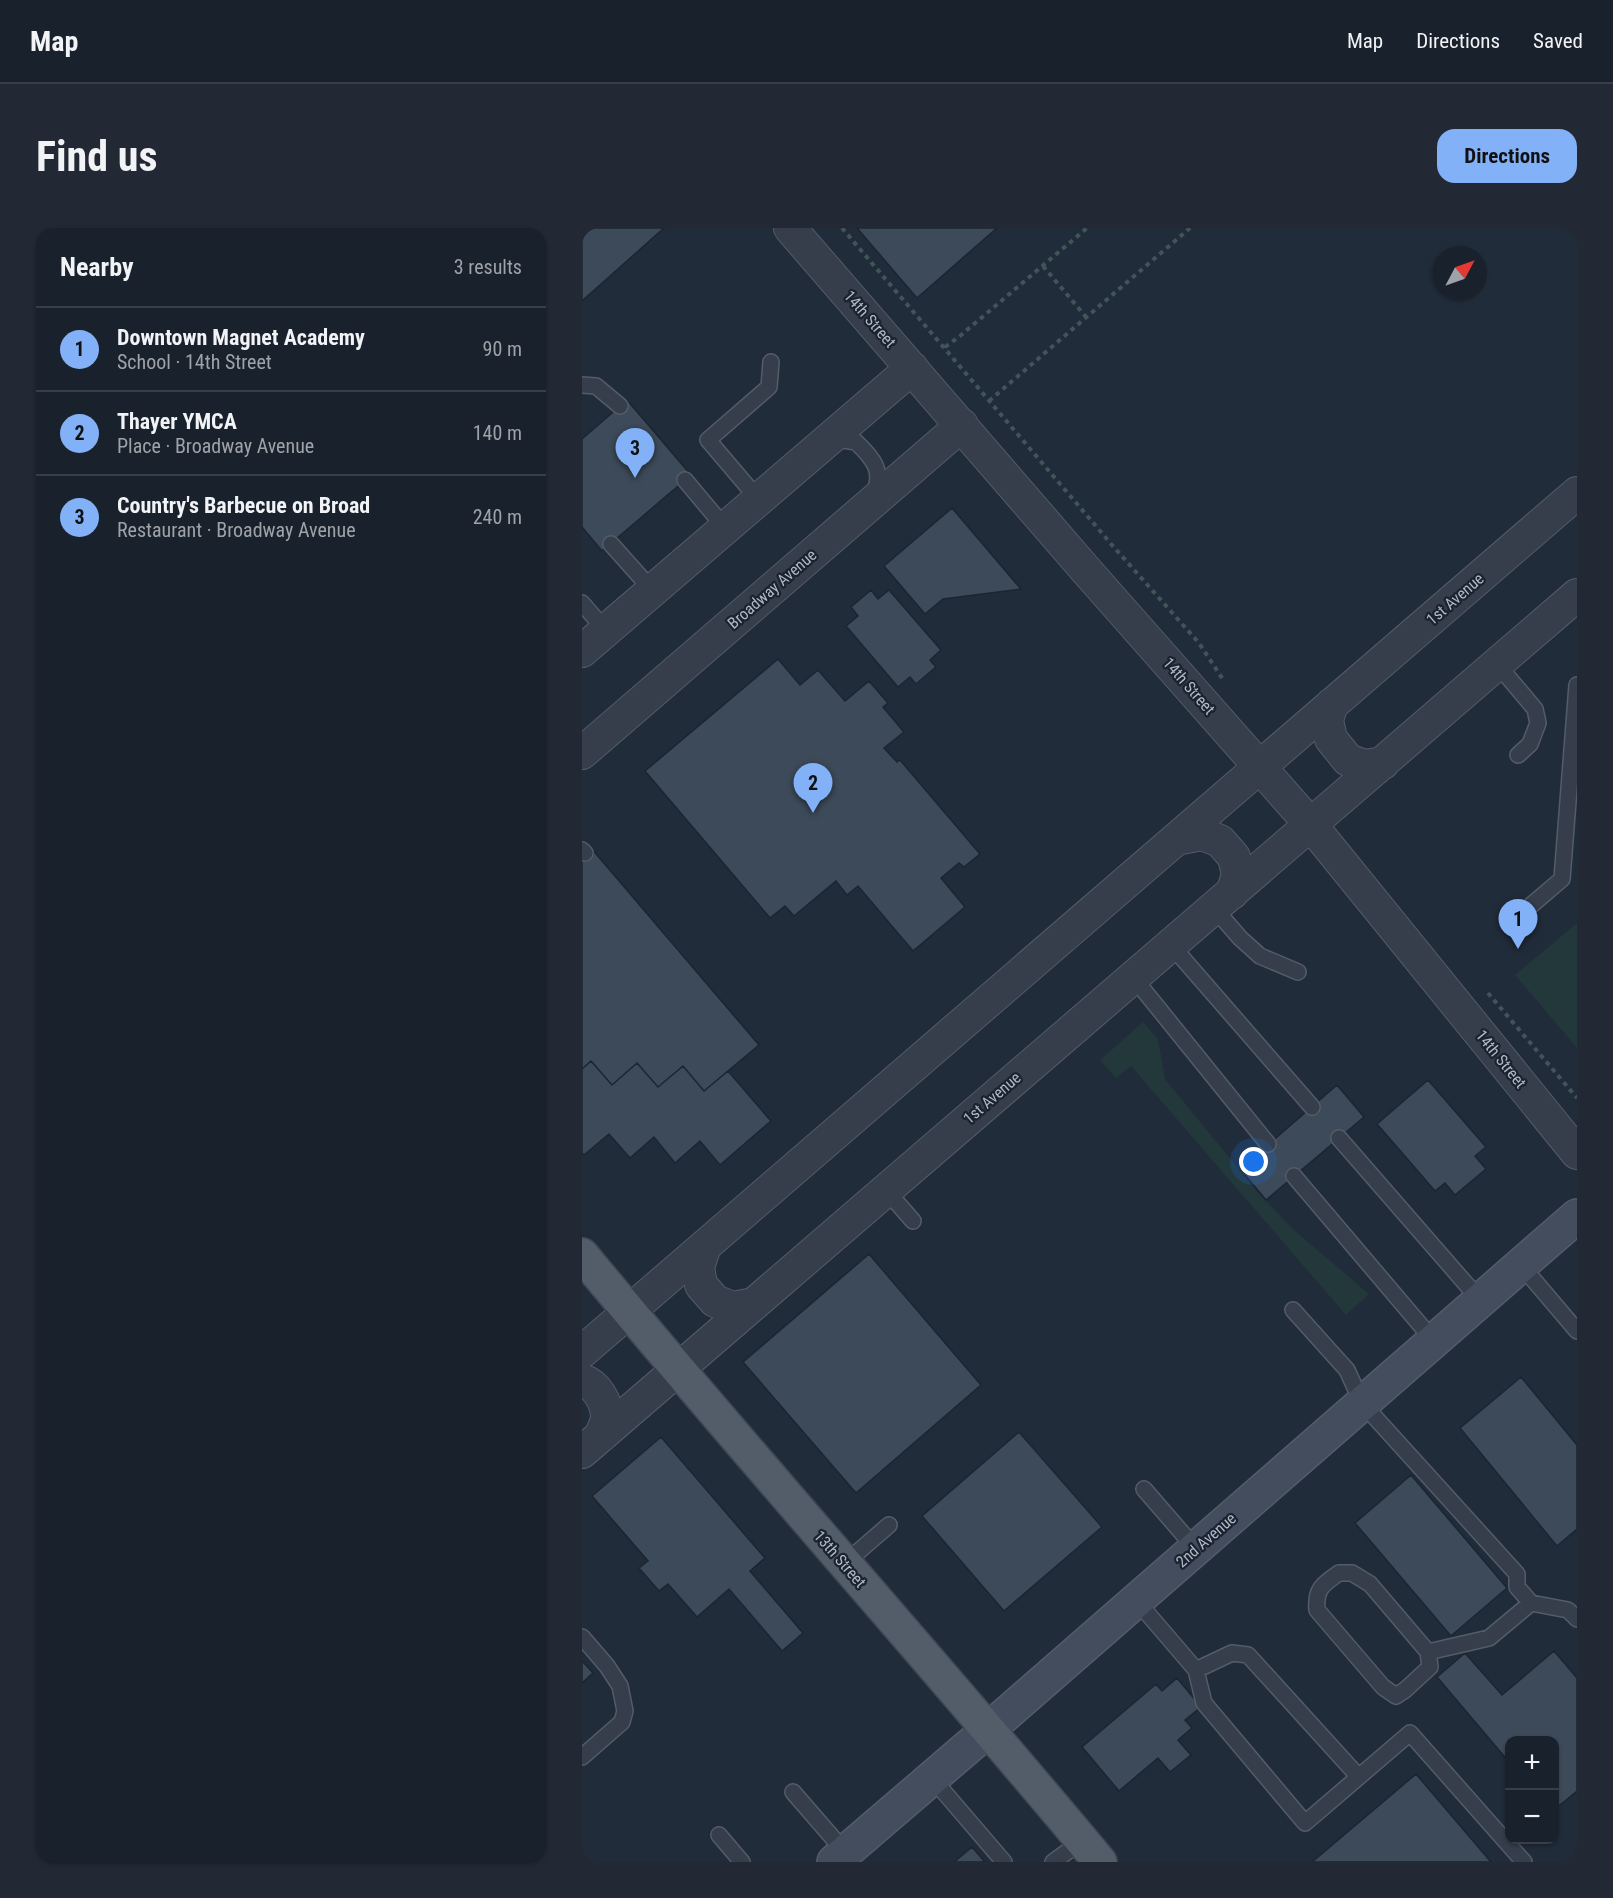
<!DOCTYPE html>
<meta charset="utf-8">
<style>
:root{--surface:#19212c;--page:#222934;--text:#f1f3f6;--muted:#9fa3a9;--line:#373e48;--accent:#83b1f8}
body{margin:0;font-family:"Roboto Condensed",sans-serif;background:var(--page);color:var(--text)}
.controls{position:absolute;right:18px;bottom:18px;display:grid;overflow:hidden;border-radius:12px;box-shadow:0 2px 4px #0004}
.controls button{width:54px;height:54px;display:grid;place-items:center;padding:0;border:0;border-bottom:2px solid var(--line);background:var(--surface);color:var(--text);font:30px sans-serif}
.compass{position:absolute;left:851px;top:18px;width:54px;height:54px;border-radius:50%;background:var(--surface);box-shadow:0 2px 4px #0004;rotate:49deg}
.you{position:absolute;left:672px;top:934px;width:21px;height:21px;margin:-15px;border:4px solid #fff;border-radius:50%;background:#1a73e8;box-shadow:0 0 0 9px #1a73e833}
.badge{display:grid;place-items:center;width:39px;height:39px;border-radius:50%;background:var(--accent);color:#111;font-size:20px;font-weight:700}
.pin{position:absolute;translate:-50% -50px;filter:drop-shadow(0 2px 3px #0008)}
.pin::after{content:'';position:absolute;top:32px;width:21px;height:18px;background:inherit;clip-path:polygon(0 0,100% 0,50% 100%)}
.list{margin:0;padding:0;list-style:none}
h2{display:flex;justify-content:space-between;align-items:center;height:78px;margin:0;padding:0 24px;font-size:26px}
h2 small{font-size:20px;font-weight:400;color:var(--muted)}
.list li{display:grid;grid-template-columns:39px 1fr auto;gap:18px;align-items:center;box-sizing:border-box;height:84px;padding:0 24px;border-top:2px solid var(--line)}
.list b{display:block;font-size:22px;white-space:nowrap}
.list p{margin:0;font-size:20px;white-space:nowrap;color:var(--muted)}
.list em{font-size:20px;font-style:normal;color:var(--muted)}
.map{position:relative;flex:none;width:995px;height:1634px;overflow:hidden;border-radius:18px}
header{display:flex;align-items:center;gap:36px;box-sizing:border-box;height:84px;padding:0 30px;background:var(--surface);border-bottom:2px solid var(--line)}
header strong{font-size:28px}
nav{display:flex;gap:33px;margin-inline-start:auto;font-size:21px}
.intro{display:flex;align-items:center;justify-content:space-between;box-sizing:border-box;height:144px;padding:0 36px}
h1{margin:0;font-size:42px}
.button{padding:15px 27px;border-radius:18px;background:var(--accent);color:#111;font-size:21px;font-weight:700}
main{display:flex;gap:36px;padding:0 36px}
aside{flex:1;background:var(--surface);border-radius:18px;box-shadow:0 2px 4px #0004}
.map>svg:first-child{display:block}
.green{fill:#23383b}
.building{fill:#3d4a59;stroke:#1c2531;stroke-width:1.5}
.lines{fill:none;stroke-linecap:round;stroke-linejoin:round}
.service-casing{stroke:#535c68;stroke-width:18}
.minor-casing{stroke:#535c68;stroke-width:34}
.secondary-casing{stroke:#535c68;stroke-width:36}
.primary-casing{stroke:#3e4753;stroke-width:36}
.path{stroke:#415558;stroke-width:4;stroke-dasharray:4.5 4.5;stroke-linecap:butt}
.service{stroke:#353e4a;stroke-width:15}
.minor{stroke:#353e4a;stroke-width:32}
.secondary{stroke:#434d5d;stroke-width:33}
.primary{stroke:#535d6a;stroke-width:33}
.labels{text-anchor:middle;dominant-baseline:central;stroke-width:4.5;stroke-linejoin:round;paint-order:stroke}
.street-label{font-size:16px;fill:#b0b9c6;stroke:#1a232f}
</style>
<header>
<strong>Map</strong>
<nav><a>Map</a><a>Directions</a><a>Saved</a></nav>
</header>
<div class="intro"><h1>Find us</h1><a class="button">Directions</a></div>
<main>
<aside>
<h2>Nearby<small>3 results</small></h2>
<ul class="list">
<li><span class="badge">1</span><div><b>Downtown Magnet Academy</b><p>School · 14th Street</p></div><em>90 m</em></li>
<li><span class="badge">2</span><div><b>Thayer YMCA</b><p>Place · Broadway Avenue</p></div><em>140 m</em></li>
<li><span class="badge">3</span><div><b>Country's Barbecue on Broad</b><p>Restaurant · Broadway Avenue</p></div><em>240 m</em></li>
</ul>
</aside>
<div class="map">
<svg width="995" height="1634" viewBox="0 0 995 1634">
<rect width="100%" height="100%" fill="#212c3a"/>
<!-- green -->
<path class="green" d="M 995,695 L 995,820 L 933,747 Z
M 561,794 L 576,811 L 583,851 L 678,967 L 713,1003 L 787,1066 L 764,1087 L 549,838 L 534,850 L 518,832 Z"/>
<!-- building -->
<path class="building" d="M 0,0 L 82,0 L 0,73 Z
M 275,0 L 415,0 L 335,70 Z
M 45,172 L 109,247 L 20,323 L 0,299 L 0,211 Z
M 370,280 L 439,361 L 361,371 L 343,386 L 302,338 Z
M 289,362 L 296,371 L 307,362 L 359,422 L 348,432 L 354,439 L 334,456 L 328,449 L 316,459 L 264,398 L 276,388 L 269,379 Z
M 196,431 L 218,457 L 236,442 L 263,473 L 287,453 L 306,475 L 301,479 L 322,504 L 302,520 L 315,534 L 318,532 L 398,626 L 382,639 L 377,635 L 359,650 L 383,679 L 331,723 L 276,658 L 265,667 L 254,653 L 212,688 L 203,678 L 188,690 L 63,543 Z
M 9,620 L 177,817 L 122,863 L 101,838 L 76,859 L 55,835 L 30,857 L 9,833 L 0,841 L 0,628 Z
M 9,833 L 30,857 L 55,835 L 76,859 L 101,838 L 122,863 L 146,843 L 189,893 L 138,937 L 118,913 L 93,935 L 72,909 L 48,930 L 27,906 L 2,927 L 0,925 L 0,841 Z
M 846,852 L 904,919 L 893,928 L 904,941 L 873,967 L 863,955 L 853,963 L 795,896 Z
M 755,857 L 782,889 L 684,972 L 658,941 Z
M 287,1026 L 399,1157 L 274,1265 L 161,1134 Z
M 939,1149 L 995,1217 L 995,1301 L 975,1318 L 878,1200 Z
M 437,1204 L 520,1299 L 422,1383 L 340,1288 Z
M 79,1209 L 183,1330 L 168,1343 L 221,1405 L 200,1423 L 147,1361 L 115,1389 L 86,1356 L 77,1363 L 57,1340 L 66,1333 L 10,1268 Z
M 829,1247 L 925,1360 L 869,1408 L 773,1295 Z
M 972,1423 L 995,1450 L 995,1563 L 972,1582 L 972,1512 L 927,1512 L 927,1534 L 855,1449 L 883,1425 L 920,1467 Z
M 0,1433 L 11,1445 L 0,1455 Z
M 595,1450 L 619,1479 L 603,1492 L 610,1500 L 596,1512 L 609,1527 L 588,1544 L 576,1530 L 537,1563 L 500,1519 L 574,1456 L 580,1463 Z
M 834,1546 L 909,1634 L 730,1634 Z
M 390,1619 L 403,1634 L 372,1634 Z"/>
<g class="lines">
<defs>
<path id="service" d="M 0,157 L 14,158 L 38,178
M 250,214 L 262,212 L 274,214 C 291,230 304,245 290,268
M 103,252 L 144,301
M 177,272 L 126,212 L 187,159 L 189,134
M 29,316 L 71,363
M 0,375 L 24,403
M 915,436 L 953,481 L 956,495 L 948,516 L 936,527
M 0,622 L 3,625
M 632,680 L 658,710 L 678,728 L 716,744
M 932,692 L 980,651 L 995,457
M 589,717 L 730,879
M 551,749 L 686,916
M 757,910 L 898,1072
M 712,948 L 852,1113
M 304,962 L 331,993
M 939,1037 L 995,1103
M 711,1082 L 765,1142 L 780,1175 L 935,1346 L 935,1359 L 949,1375
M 562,1261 L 614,1321
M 262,1336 L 307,1297
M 757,1345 L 770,1345 L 788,1356 L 846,1424 L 848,1439 L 823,1462 L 814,1468 L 801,1459 L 735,1382 C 733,1361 741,1356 757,1345 Z
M 554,1372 L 614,1442 L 650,1425 L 666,1427 L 776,1548
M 0,1409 L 25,1438 L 38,1458 L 43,1483 L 40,1494 L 0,1529
M 846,1424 L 907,1410 L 949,1375 L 986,1382 L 995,1391
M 614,1442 L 622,1475 L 723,1595 L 828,1505 L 942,1634
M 350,1550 L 422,1634
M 211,1564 L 263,1624
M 137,1607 L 160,1634
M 471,1634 L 500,1613"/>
<path id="minor" d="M 208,0 L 503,341 L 729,597 L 995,925
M 0,423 L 330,140
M 750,476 L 745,492 L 749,511 L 766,532 L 783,538 L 801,535
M 0,525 L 380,197
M 594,611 L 620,606 L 638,613 L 652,629 L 656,647 L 650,665
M 123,1018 L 116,1039 L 119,1057 L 133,1073 L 151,1080 L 172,1076
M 0,1124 L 995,265
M 0,1152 C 15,1157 25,1174 25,1190 C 25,1195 20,1202 19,1208
M 0,1224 L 995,367"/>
<path id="secondary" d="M 252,1634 L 407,1501 L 995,988"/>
<path id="primary" d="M 0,1027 C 170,1232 348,1430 518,1634"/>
</defs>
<!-- service casing -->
<use href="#service" class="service-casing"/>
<!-- minor casing -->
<use href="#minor" class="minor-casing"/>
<!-- secondary casing -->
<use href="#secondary" class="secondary-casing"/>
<!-- primary casing -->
<use href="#primary" class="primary-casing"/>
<!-- path -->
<path class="path" d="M 260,0 L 530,317 L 617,415 L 642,453
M 461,38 L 504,89
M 363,119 L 378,108 L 505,0
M 407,173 L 608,0
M 906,765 L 995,870"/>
<!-- service -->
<use href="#service" class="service"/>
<!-- minor -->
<use href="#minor" class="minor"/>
<!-- secondary -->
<use href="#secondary" class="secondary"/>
<!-- primary -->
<use href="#primary" class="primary"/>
</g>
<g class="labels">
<!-- street labels -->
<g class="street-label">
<text transform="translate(288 91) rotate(49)">14th Street</text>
<text transform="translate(190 361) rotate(-41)">Broadway Avenue</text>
<text transform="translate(873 371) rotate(-41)">1st Avenue</text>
<text transform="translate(607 458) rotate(49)">14th Street</text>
<text transform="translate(919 831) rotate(51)">14th Street</text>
<text transform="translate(410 870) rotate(-41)">1st Avenue</text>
<text transform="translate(624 1312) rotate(-41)">2nd Avenue</text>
<text transform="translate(258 1331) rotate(49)">13th Street</text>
</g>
</g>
</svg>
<div class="controls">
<button>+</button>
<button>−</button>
</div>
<svg class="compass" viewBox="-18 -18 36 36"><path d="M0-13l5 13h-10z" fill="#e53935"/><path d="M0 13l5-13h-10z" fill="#9fa3a9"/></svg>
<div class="you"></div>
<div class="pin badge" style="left:936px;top:721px">1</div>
<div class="pin badge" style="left:231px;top:585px">2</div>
<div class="pin badge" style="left:53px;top:250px">3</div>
</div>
</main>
